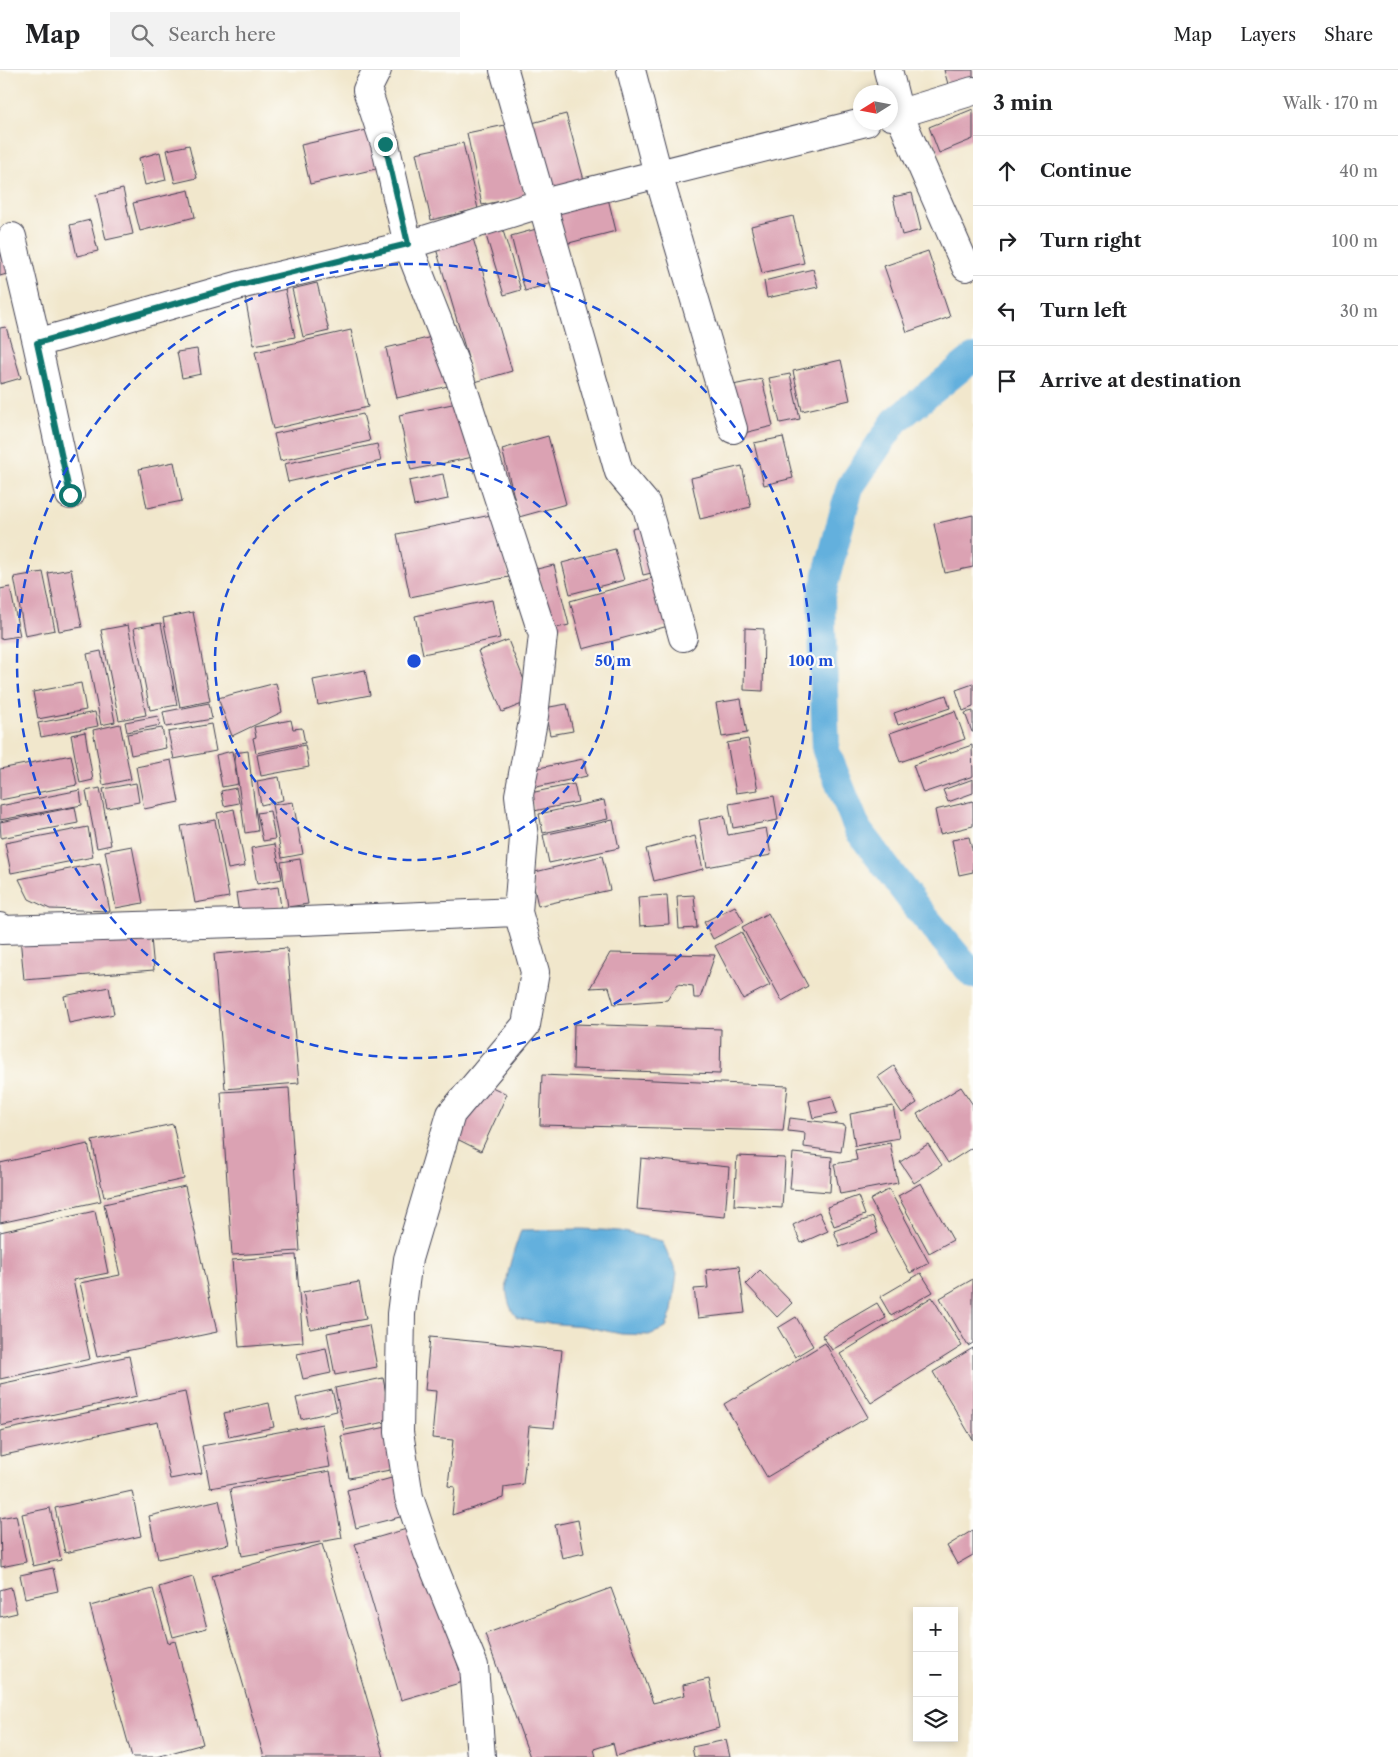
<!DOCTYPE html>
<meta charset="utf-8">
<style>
:root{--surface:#fff;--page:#f2f2f2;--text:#202124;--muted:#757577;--line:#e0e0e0}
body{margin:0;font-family:"Libre Caslon Text",serif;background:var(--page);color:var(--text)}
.controls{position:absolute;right:15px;bottom:15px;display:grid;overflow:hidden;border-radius:0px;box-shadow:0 2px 8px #0003}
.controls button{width:45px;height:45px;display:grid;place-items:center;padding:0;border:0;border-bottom:1px solid var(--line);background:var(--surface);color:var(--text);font:25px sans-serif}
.compass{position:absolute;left:853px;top:15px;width:45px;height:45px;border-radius:50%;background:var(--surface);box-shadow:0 2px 8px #0003;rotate:259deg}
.stop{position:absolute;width:15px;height:15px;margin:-11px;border:4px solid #0f766e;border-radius:50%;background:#fff}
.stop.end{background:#0f766e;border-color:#fff;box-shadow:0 1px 5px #0008}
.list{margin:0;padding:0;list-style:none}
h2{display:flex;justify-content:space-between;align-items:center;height:65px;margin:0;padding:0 20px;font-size:21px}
h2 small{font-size:16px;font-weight:400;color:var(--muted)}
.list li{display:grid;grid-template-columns:32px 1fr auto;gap:15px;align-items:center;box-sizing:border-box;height:70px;padding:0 20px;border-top:1px solid var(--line)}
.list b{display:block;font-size:19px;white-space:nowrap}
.list em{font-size:16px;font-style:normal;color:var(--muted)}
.icon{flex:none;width:28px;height:28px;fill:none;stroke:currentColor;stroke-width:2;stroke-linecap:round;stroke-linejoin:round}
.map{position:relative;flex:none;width:973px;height:1687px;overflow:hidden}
header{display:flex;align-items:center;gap:30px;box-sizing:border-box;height:70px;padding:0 25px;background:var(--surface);border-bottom:1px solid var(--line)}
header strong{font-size:24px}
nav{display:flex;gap:28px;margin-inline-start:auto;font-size:18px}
.search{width:350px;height:45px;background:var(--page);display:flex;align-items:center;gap:12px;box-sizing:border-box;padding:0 18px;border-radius:0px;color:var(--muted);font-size:19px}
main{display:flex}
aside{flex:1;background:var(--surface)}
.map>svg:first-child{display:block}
.water{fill:#64b0dd;stroke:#43698c}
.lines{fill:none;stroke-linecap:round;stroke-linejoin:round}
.canal{stroke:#64b0dd;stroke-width:28}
.building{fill:#dba2b3}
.minor-casing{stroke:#414051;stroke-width:30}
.minor{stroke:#fff;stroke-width:28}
.route{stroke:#0f766e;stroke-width:6}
.ring{fill:none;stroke:#1d4ed8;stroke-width:2.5;stroke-dasharray:9 6}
.centre{fill:#1d4ed8;stroke:#fdfcf7;stroke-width:2.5}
.ring-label{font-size:15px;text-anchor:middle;font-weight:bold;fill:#1d4ed8;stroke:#fdfcf7;stroke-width:4.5;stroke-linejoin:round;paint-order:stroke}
</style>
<header>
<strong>Map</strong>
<div class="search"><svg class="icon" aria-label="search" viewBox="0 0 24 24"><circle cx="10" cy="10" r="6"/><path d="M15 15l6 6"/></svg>Search here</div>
<nav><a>Map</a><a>Layers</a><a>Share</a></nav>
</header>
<main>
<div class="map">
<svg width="973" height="1687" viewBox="0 0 973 1687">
<rect width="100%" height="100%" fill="#fdfcf7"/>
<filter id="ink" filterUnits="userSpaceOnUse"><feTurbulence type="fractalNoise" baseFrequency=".02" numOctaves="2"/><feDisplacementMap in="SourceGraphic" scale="10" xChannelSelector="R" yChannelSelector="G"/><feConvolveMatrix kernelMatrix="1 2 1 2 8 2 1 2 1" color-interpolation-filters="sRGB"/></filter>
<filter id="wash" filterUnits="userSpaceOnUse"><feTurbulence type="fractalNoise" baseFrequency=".0096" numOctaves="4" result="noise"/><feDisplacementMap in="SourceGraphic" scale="20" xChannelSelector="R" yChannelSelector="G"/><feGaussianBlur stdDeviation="1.12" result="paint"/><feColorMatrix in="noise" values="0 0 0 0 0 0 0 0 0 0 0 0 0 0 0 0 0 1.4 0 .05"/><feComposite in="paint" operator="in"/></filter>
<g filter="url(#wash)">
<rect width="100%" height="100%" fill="#f1e7cc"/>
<!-- water -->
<path class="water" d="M 582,1159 L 620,1161 L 662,1171 L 677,1203 L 672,1241 L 666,1258 L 649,1265 L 621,1264 L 583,1256 L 534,1252 L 517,1248 C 496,1222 512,1188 521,1160 Z"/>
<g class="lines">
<!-- canal -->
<path class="canal" d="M 973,288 L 895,351 L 850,417 L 821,527 L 826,681 L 858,760 L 914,834 L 973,905"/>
</g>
<g id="blocks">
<!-- building -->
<path class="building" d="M 944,0 L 973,0 L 973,12 L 950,21 Z
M 973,39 L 973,69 L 939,83 L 929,57 Z
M 566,44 L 584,110 L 550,119 L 532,53 Z
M 510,54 L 525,126 L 482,135 L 467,63 Z
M 371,59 L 380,98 L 310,114 L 301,75 Z
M 463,73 L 478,139 L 431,150 L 416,83 Z
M 189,75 L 197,108 L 175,113 L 167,80 Z
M 160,82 L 166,110 L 145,115 L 139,88 Z
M 123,119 L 133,164 L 106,170 L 96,125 Z
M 189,120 L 195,147 L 140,161 L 133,133 Z
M 912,123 L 921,160 L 902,165 L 893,127 Z
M 607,124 L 616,161 L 565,174 L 555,137 Z
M 793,146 L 804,193 L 762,203 L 751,156 Z
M 90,150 L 98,181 L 77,186 L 70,155 Z
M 501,154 L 521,220 L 504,225 L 484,159 Z
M 540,158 L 555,212 L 525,221 L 511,166 Z
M 472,165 L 512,301 L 475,312 L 435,175 Z
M 3,178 L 10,203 L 0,206 L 0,179 Z
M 928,181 L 950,247 L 907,262 L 884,196 Z
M 813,199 L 818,217 L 767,228 L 764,211 Z
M 317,213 L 329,261 L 303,267 L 292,219 Z
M 284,214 L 295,267 L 254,275 L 244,222 Z
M 6,257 L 21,308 L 0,314 L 0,258 Z
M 351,260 L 368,337 L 273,359 L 255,282 Z
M 436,266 L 448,316 L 397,328 L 386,278 Z
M 197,279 L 201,304 L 182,308 L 177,282 Z
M 841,290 L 850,330 L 802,341 L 793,301 Z
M 790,304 L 800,349 L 780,353 L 769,308 Z
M 762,309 L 773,356 L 744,363 L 733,315 Z
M 462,332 L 473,387 L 411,400 L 399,345 Z
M 363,344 L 370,371 L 280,391 L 274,364 Z
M 548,366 L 566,434 L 519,447 L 502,379 Z
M 783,367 L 793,408 L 764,415 L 754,373 Z
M 377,374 L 381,391 L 288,412 L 284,394 Z
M 174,392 L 182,431 L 147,438 L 139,399 Z
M 742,396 L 751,437 L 700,449 L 691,408 Z
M 443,404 L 448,429 L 414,436 L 409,411 Z
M 496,444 L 509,507 L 410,527 L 397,464 Z
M 973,445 L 973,497 L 945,503 L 934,454 Z
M 650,455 L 660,501 L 643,505 L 632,459 Z
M 615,479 L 624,510 L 570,524 L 562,493 Z
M 554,495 L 569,555 L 552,559 L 537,499 Z
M 71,499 L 82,557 L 59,561 L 48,503 Z
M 43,502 L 55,560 L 25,566 L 14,507 Z
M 659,506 L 672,555 L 583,579 L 570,531 Z
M 10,517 L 20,566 L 0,569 L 0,519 Z
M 492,530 L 500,568 L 423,584 L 415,546 Z
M 193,542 L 210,631 L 180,637 L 163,548 Z
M 161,553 L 177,635 L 150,640 L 134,558 Z
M 128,555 L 146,645 L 119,650 L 101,560 Z
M 745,558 L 764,559 L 763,621 L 744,620 Z
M 508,570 L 532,630 L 502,642 L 478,581 Z
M 101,581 L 115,652 L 101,655 L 87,584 Z
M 365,600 L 370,625 L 318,635 L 313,610 Z
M 81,613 L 86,640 L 38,649 L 33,622 Z
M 276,613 L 282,642 L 232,666 L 218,628 Z
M 973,614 L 973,637 L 963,641 L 956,620 Z
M 946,625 L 950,638 L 898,655 L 894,643 Z
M 741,629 L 747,663 L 722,667 L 716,633 Z
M 209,633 L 212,649 L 166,657 L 163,642 Z
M 567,634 L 573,661 L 550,665 L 544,638 Z
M 955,641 L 965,669 L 900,692 L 890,663 Z
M 973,641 L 973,662 L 972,662 L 965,643 Z
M 95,642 L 98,656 L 41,667 L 38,653 Z
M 158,646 L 160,655 L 127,662 L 125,652 Z
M 291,650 L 293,659 L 302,658 L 305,673 L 256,683 L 253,668 L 256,667 L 254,657 Z
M 120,654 L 131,709 L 103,715 L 93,660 Z
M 211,654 L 216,681 L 174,689 L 168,662 Z
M 162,658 L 166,678 L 131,685 L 127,664 Z
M 85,662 L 93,710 L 80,713 L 71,665 Z
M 748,669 L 758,720 L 736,723 L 727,673 Z
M 305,675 L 309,697 L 261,706 L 257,685 Z
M 972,675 L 973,706 L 923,723 L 913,695 Z
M 232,681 L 238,714 L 222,717 L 216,685 Z
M 248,681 L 258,761 L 245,763 L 234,683 Z
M 71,685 L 77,715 L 0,730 L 0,699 Z
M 583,689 L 587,706 L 532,718 L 529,700 Z
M 171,690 L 179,732 L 144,739 L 136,697 Z
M 279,707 L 283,730 L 261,735 L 257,711 Z
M 973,709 L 973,723 L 948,732 L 943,720 Z
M 136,713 L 139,732 L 107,738 L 103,719 Z
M 574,714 L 578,732 L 534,741 L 530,723 Z
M 100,718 L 111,775 L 97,778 L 86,721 Z
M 236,718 L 239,733 L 224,736 L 221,721 Z
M 80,720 L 82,735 L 0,750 L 0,736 Z
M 774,726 L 778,750 L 733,758 L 729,734 Z
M 604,730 L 608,749 L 543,763 L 539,744 Z
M 973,731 L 973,756 L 940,764 L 935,740 Z
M 293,732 L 303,784 L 282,788 L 272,735 Z
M 75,737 L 78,753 L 1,768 L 0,752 Z
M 234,739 L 245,796 L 228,799 L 217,743 Z
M 270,741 L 275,769 L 263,771 L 257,743 Z
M 724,745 L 728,765 L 766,758 L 771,785 L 707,797 L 699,750 Z
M 215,750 L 229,827 L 195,833 L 181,756 Z
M 613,750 L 619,778 L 549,793 L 543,765 Z
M 88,757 L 93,787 L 11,803 L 5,773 Z
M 695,766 L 703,799 L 654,811 L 646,779 Z
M 969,767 L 973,783 L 973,802 L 959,805 L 952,770 Z
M 275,774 L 282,809 L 257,814 L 251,778 Z
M 132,776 L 143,833 L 116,838 L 105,781 Z
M 602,786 L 610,820 L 538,836 L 531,803 Z
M 300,789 L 308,834 L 288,837 L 281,792 Z
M 100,793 L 110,841 L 50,839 L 29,829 L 19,809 Z
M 278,817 L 281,837 L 239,843 L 236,823 Z
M 667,825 L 669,854 L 640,856 L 638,827 Z
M 694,825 L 697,858 L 679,859 L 677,826 Z
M 735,836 L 744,852 L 713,869 L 704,852 Z
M 768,843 L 808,916 L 782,931 L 742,857 Z
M 150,857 L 154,900 L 24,910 L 20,867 Z
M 741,862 L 770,915 L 743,929 L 715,876 Z
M 287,878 L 299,1013 L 225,1019 L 214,884 Z
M 610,883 L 715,885 L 700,928 L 694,928 L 693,916 L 678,914 L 667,930 L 614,934 L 609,917 L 590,918 Z
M 109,917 L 114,944 L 69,953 L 64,926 Z
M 574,954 L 721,959 L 720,1004 L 573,999 Z
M 894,996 L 917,1033 L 902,1043 L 878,1007 Z
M 542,1005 L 788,1016 L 783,1061 L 540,1055 Z
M 481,1012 L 507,1024 L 481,1081 L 455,1068 Z
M 961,1017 L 973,1035 L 973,1077 L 948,1093 L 917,1044 Z
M 289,1018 L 300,1181 L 232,1185 L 221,1022 Z
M 832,1026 L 837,1043 L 813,1048 L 809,1031 Z
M 893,1036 L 899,1068 L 855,1076 L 850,1044 Z
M 790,1048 L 845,1055 L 841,1082 L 804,1077 L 805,1063 L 788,1061 Z
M 173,1054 L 184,1109 L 104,1127 L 92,1071 Z
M 890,1073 L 898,1113 L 840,1124 L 834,1094 L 857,1090 L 855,1080 Z
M 88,1074 L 101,1131 L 0,1153 L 0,1093 Z
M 928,1074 L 942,1095 L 914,1113 L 900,1092 Z
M 793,1083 L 832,1087 L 830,1122 L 790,1119 Z
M 737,1086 L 785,1088 L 782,1138 L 734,1135 Z
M 641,1088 L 729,1097 L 725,1147 L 637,1139 Z
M 921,1113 L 953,1170 L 929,1183 L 898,1126 Z
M 185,1116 L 217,1262 L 97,1287 L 80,1213 L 120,1205 L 104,1134 Z
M 889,1119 L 929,1193 L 910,1203 L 870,1130 Z
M 858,1126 L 865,1145 L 834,1156 L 827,1137 Z
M 95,1141 L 108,1203 L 73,1210 L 90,1289 L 0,1309 L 0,1162 Z
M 819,1142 L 828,1161 L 801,1173 L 793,1155 Z
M 873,1147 L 878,1163 L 840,1177 L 834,1161 Z
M 296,1185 L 303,1272 L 239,1277 L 232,1190 Z
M 739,1196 L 745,1243 L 698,1248 L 694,1219 L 708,1218 L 706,1200 Z
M 760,1200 L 792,1233 L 777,1247 L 746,1214 Z
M 921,1203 L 933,1222 L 891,1246 L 880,1227 Z
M 973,1209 L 973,1273 L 968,1276 L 940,1228 Z
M 359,1212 L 366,1249 L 310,1259 L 303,1222 Z
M 932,1227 L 962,1276 L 871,1333 L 840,1284 Z
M 877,1233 L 886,1248 L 832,1280 L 822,1265 Z
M 796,1247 L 813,1276 L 795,1287 L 778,1258 Z
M 369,1255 L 377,1297 L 335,1305 L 327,1263 Z
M 430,1267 L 562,1280 L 554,1358 L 529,1356 L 523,1414 L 504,1417 L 503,1428 L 452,1445 L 455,1417 L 448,1416 L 453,1370 L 432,1368 L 436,1321 L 425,1320 Z
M 825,1273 L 868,1347 L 767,1407 L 724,1334 Z
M 326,1278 L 331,1303 L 303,1309 L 297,1284 Z
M 973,1278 L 973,1370 L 933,1302 Z
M 129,1286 L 137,1326 L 0,1356 L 0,1314 Z
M 383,1308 L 391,1351 L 344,1360 L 335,1318 Z
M 332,1320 L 337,1341 L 301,1349 L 296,1328 Z
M 185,1322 L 202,1403 L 170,1409 L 158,1352 L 0,1386 L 0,1361 Z
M 269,1333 L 274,1357 L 229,1367 L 224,1343 Z
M 322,1354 L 330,1397 L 210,1418 L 202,1376 Z
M 392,1356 L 400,1398 L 349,1408 L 341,1366 Z
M 330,1401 L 342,1468 L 242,1486 L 230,1419 Z
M 399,1406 L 408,1445 L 356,1458 L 347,1420 Z
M 132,1421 L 141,1466 L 65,1483 L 55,1438 Z
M 219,1430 L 229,1474 L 158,1489 L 149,1446 Z
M 50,1438 L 61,1490 L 33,1496 L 22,1444 Z
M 16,1445 L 26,1492 L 1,1497 L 0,1448 Z
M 578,1450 L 584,1483 L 562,1488 L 555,1455 Z
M 417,1456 L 463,1612 L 401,1630 L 355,1474 Z
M 973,1460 L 973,1485 L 957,1494 L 947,1476 Z
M 322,1474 L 384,1687 L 264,1687 L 212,1506 Z
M 53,1498 L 58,1521 L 25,1528 L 20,1505 Z
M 193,1507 L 207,1558 L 173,1567 L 159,1517 Z
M 11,1517 L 17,1543 L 0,1547 L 0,1520 Z
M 611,1518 L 653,1633 L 685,1625 L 683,1615 L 709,1609 L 719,1658 L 616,1686 L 613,1673 L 594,1679 L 596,1687 L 530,1687 L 485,1564 Z
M 153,1519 L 168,1573 L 175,1571 L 203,1674 L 156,1687 L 132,1687 L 90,1536 Z
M 726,1670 L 730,1687 L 694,1687 L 692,1677 Z"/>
</g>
</g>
<g filter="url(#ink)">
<use href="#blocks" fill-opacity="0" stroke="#414051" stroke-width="1"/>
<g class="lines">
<defs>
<path id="minor" d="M 377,0 L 367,20 L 385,74 L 408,175 L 457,300 L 543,565 L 534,646 L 519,725 L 524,768 L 518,842 L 535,902 L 526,955 L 451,1044 L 408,1189 L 401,1244 L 399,1362 L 409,1427 L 428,1483 L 474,1596 L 481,1687
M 504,0 L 619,402 L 646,434 L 683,567
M 631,0 L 658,104 L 733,359
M 888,0 L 899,44 L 966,197
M 891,46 L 973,21
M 12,167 L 37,273
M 70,425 L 37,273 L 244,214 L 408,175 L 543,133 L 866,52
M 0,857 L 1,860 L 304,851 L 518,842"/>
</defs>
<!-- minor casing -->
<use href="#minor" class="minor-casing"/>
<!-- minor -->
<use href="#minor" class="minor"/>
</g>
</g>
<g class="lines" filter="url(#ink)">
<!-- route -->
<path class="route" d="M 70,425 L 37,273 L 244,214 L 408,174 L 385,74"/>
</g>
<!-- distance rings -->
<g class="ring">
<circle cx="414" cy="591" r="199"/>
<circle cx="414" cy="591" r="397"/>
</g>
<circle cx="414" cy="591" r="8" class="centre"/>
<g class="ring-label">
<text x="613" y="596">50 m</text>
<text x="811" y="596">100 m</text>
</g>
</svg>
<div class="controls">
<button>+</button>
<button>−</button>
<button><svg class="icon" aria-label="layers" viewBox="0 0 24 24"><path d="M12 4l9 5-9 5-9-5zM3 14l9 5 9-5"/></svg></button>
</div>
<svg class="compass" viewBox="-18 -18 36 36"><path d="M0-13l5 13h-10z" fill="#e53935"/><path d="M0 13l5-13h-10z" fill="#757577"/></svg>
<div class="stop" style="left:70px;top:425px"></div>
<div class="stop end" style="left:385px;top:74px"></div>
</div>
<aside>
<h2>3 min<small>Walk · 170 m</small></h2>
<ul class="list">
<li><svg class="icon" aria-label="ahead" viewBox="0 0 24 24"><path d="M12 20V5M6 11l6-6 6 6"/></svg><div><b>Continue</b></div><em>40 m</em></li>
<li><svg class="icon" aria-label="right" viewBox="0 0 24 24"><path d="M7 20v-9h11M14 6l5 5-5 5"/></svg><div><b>Turn right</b></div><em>100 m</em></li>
<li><svg class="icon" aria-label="left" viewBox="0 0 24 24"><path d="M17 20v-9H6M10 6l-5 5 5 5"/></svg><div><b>Turn left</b></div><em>30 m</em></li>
<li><svg class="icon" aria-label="arrive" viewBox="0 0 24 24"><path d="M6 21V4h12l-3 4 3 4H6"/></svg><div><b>Arrive at destination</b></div></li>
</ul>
</aside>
</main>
